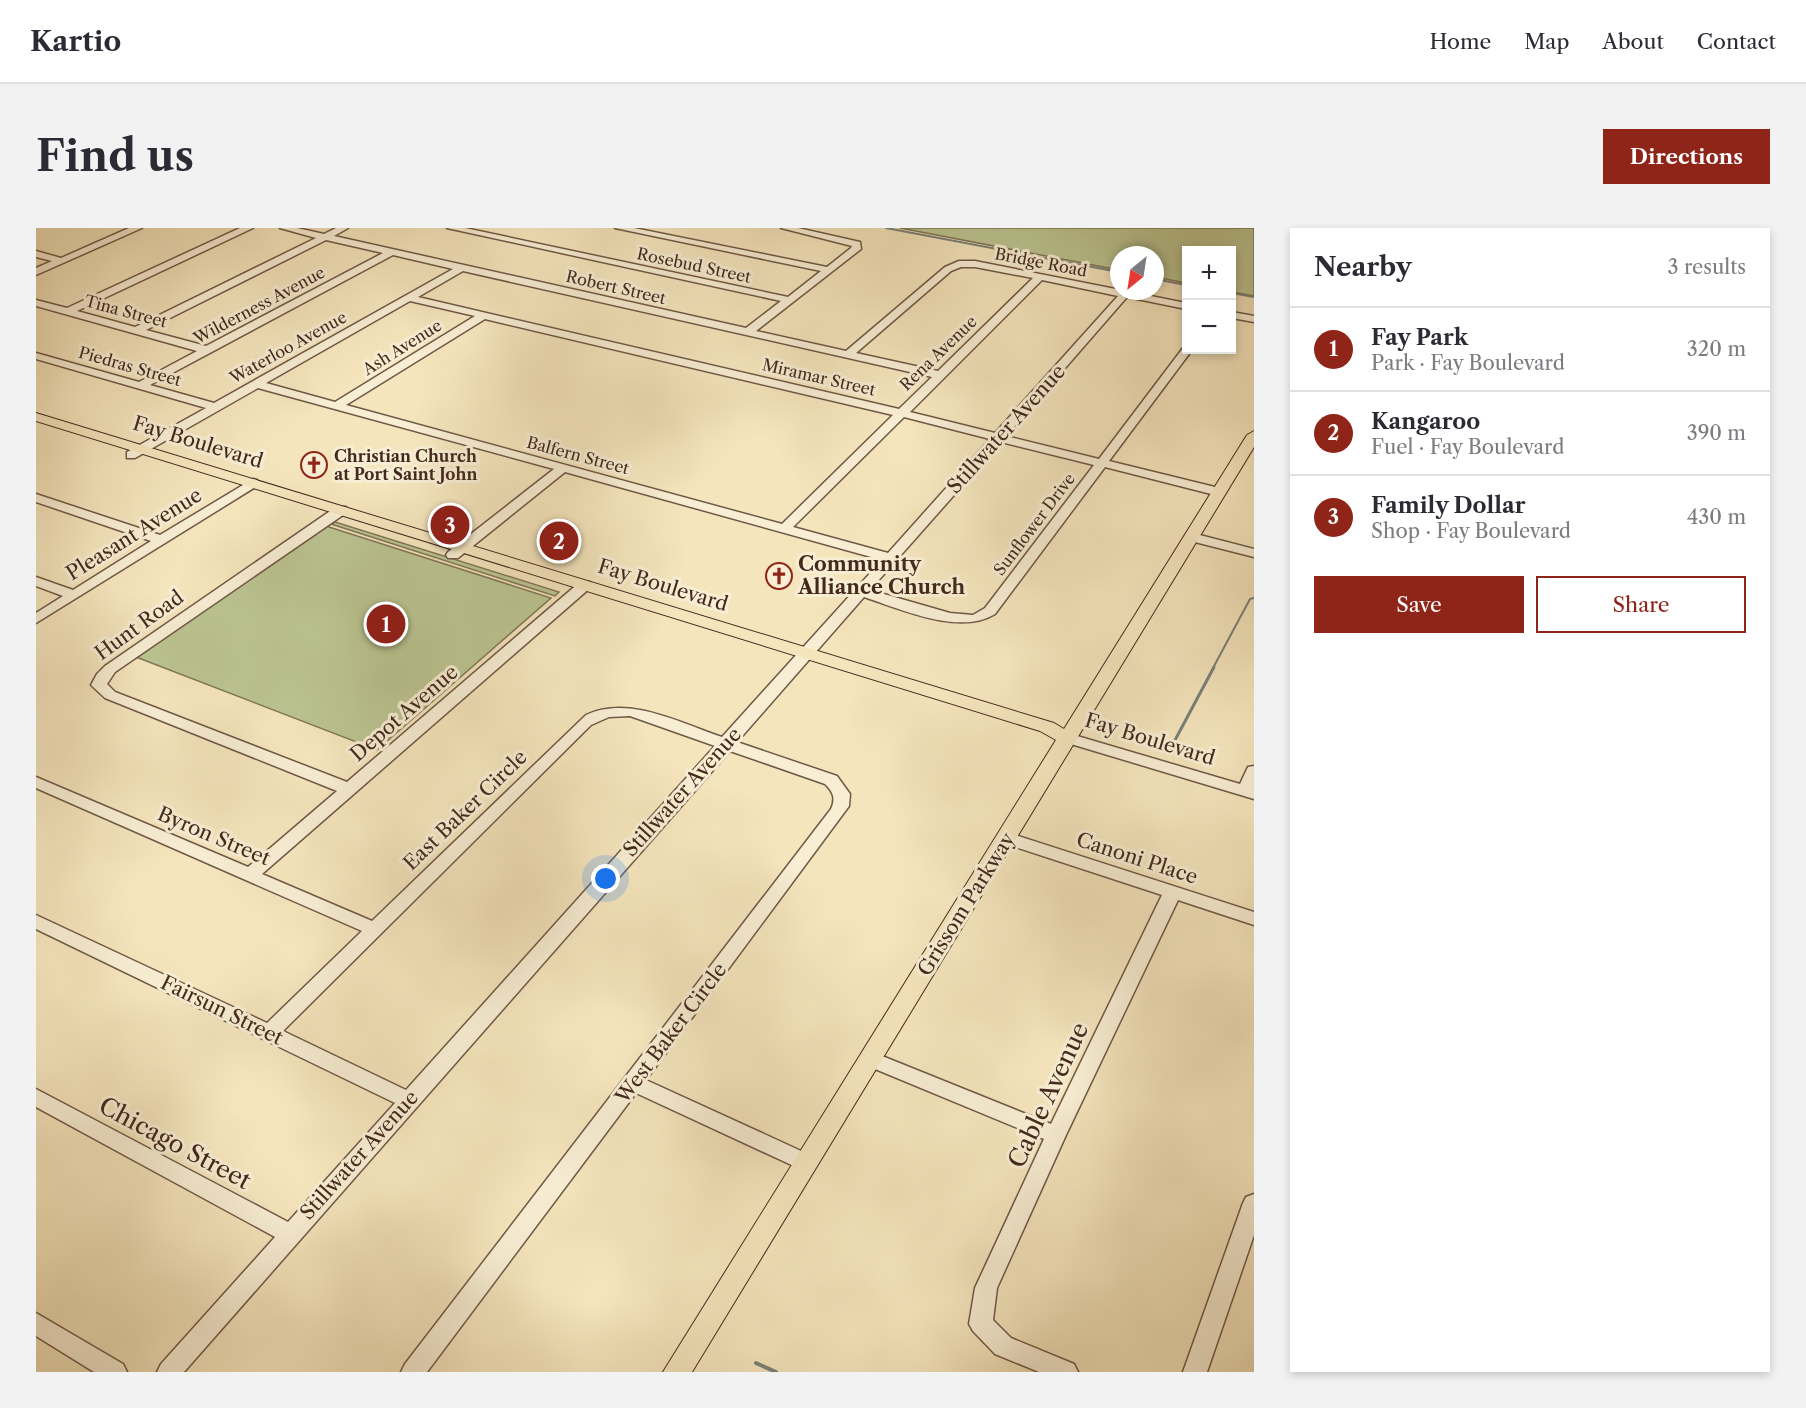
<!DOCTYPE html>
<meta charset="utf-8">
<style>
:root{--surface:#fff;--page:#f2f2f3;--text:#2b2b33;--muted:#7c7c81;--line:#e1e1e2;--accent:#8f2418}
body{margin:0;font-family:"Libre Caslon Text",serif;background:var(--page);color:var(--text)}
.controls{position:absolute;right:18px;top:18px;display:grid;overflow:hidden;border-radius:0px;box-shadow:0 3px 9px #0003}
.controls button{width:54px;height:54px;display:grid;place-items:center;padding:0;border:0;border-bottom:2px solid var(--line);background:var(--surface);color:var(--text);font:30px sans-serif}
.compass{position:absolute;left:1074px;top:18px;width:54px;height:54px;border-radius:50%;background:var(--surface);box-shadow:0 3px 9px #0003;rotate:210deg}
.you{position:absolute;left:570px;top:651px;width:21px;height:21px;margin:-15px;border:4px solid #fff;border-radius:50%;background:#1a73e8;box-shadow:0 0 0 9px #1a73e833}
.badge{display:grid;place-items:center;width:39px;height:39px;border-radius:50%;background:var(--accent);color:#fff;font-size:20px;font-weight:700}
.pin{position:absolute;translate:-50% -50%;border:3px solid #fff;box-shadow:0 2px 6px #0006}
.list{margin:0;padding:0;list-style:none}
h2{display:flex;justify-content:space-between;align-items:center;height:78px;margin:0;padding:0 24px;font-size:26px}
h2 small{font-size:20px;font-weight:400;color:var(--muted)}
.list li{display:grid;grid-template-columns:39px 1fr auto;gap:18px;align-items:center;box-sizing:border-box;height:84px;padding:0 24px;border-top:2px solid var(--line)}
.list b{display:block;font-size:22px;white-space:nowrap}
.list p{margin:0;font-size:20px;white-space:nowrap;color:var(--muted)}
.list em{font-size:20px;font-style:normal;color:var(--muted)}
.actions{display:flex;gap:12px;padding:18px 24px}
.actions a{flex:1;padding:14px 0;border:2px solid var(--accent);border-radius:0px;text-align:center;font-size:21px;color:var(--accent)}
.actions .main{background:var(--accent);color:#fff}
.map{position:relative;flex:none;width:1218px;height:1144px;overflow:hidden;border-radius:0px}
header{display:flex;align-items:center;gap:36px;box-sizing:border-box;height:84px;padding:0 30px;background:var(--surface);border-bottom:2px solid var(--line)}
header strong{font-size:28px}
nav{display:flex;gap:33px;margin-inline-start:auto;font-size:21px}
.intro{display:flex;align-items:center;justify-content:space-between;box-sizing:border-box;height:144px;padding:0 36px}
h1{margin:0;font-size:42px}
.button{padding:15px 27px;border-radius:0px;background:var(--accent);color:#fff;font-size:21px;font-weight:700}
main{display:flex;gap:36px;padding:0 36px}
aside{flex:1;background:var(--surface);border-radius:0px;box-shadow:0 3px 9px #0003}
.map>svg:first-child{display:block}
.green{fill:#bbc592;stroke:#807758;stroke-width:1.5}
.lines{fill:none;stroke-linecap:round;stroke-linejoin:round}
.stream-far2{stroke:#798279;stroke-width:2}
.stream-far1{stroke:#798279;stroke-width:3}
.stream{stroke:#798279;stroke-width:4}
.minor-casing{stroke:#705846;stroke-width:3}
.major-casing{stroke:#44291e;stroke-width:2}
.minor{fill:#f8eed4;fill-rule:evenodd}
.major{fill:#f5e5bd;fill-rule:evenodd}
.labels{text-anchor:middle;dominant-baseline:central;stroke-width:6;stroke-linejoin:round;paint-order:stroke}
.far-street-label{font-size:16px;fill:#44291e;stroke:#f8eed4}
.far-poi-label{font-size:16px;font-weight:bold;fill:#44291e;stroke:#f8eed4;text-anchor:start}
.street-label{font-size:20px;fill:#44291e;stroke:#f8eed4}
.poi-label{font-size:20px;font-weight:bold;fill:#44291e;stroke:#f8eed4;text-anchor:start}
.near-street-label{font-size:24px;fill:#44291e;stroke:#f8eed4}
</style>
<header>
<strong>Kartio</strong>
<nav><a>Home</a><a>Map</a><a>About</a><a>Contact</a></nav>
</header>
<div class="intro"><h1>Find us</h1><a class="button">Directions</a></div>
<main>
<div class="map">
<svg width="1218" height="1144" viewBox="0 0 1218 1144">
<rect width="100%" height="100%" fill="#f5e5bd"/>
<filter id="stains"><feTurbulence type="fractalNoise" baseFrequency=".00333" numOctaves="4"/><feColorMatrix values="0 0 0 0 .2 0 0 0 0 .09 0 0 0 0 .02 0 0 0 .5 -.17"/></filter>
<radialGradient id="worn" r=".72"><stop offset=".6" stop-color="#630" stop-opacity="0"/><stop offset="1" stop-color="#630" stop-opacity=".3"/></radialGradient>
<!-- green -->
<path class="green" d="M 864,0 L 1218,0 L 1218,68 L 1196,64 L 1196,22 L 1150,22 L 1150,55 L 1119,49 L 1119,27 L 1083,27 L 1083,42 Z
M 299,294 L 523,364 L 519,368 L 295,296 Z
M 290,298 L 515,370 L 341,522 L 100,429 Z"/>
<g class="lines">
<!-- stream-far2 -->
<path class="stream-far2" d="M 850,0 L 1083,44
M 1119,51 L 1150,57
M 1196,65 L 1218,69
M 1177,440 L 1214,371 L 1218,370"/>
<!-- stream-far1 -->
<path class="stream-far1" d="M 1138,514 L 1178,439"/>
<!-- stream -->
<path class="stream" d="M 720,1135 L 740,1144"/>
<defs>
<path id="minor" d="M 93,0 L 106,0 L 0,47 L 0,40 L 16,33 L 0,29 L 0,23 L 25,30 Z
M 204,0 L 217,0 L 41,83 L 99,99 L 280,10 L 244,0 L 261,0 L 288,6 L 300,0 L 312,0 L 298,8 L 710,100 L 745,73 L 411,0 L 429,0 L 752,69 L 785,43 L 579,0 L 598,0 L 791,39 L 815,20 L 816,18 L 745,0 L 762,0 L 824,14 L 825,21 L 720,103 L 810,123 L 909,39 L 923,33 L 939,33 L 1150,75 L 1150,81 L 1091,69 L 970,208 L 1063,231 L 1147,120 L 1150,119 L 1150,122 L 1156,122 L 1073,233 L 1187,261 L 1189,264 L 1183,268 L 1069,239 L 959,386 C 924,408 864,381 828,369 L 701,514 L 801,548 L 814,566 L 813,578 L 610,852 L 776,928 L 780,934 L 776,940 L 769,943 L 762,940 L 600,865 L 391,1144 L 365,1144 L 369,1136 L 795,581 C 800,570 797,564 789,556 L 694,523 L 148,1144 L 121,1144 L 125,1136 L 239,1009 L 0,879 L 0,861 L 252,994 L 359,875 L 0,701 L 0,687 L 231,795 L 326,703 L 0,560 L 0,549 L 212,639 L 301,563 L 69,470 L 55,457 L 61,446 L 69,438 L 300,279 L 310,279 L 311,282 L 310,285 L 79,444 L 71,456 L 79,464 L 311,554 L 544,354 L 554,354 L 556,357 L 554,360 L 226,646 L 336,693 L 550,487 C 593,467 644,495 686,509 L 846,332 L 529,244 L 422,330 L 412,330 L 410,327 L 412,324 L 518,241 L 222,160 L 99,230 L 91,230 L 91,224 L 170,180 L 0,131 L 0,125 L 103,154 L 161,123 L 0,78 L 0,72 L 31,80 ZM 290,12 L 347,25 L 170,118 L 110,102 ZM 357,27 L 417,41 L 178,175 L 114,157 ZM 925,39 L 939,39 L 997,50 L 902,143 L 820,125 L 915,43 ZM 427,43 L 896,149 L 863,181 L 382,69 ZM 1006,52 L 1082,68 L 959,205 L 874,184 ZM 374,73 L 439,88 L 299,174 L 230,155 ZM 449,91 L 857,187 L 746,296 L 310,177 ZM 868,189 L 954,211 L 852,325 L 757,299 ZM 965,214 L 1058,237 L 949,380 L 937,387 L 914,385 L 834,362 ZM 594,488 L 679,518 L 370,862 L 247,803 L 555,497 L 573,489 Z
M 1196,84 L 1218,88 L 1218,94 L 1196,90 Z
M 217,251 L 221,252 L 223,255 L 221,258 L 0,395 L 0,385 L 27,368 L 0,358 L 0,349 L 37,362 L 115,313 L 0,274 L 0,266 L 124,307 Z
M 1156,305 L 1218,321 L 1218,329 L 1151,312 L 1149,309 L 1151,306 Z
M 1031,505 L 1204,556 L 1212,539 L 1218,538 L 1218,571 L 1025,513 L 1023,510 Z
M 970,604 L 1218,684 L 1218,697 L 1142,672 L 1030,907 L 961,1060 L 957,1092 L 975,1110 L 1038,1136 L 1042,1144 L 1003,1144 L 959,1126 L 937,1103 L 933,1096 L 939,1060 L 1008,911 L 827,836 L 824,831 L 827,826 L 834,823 L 841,826 L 1015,896 L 1126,667 L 964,614 L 962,610 L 964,606 Z
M 1218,966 L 1218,1007 L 1171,1144 L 1147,1144 L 1207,975 L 1210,969 Z
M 0,1085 L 87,1136 L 91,1144 L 58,1144 L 0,1108 Z"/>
<path id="major" d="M 0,185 L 1018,495 L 1028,501 L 1211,207 L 1218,203 L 1218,219 L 656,1144 L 627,1144 L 1020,512 L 1004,503 L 0,193 Z"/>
</defs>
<!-- minor casing -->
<use href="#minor" class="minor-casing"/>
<!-- major casing -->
<use href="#major" class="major-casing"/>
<!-- minor -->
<use href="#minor" class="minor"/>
<!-- major -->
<use href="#major" class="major"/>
</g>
<!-- icons -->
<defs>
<symbol id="church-ring" viewBox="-11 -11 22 22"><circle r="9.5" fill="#f8eed4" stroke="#8f2418" stroke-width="1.5"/><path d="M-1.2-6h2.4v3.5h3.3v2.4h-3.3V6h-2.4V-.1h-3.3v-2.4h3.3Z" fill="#8f2418"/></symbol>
</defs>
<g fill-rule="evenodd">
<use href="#church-ring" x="263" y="222" width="30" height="30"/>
<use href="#church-ring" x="728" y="333" width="30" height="30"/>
</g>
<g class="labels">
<!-- far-street labels -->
<g class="far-street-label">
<text transform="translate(1005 34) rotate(11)">Bridge Road</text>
<text transform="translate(658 37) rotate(12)">Rosebud Street</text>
<text transform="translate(580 59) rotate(13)">Robert Street</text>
<text transform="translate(223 77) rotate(-28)">Wilderness Avenue</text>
<text transform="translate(90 83) rotate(15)">Tina Street</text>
<text transform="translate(252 119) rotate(-29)">Waterloo Avenue</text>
<text transform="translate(366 119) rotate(-32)">Ash Avenue</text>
<text transform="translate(902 125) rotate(-44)">Rena Avenue</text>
<text transform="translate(94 138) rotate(16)">Piedras Street</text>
<text transform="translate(783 149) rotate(13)">Miramar Street</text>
<text transform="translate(542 227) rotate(15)">Balfern Street</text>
<text transform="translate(998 296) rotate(-53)">Sunflower Drive</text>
</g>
<!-- far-poi labels -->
<g class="far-poi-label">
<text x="298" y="228">Christian Church<tspan x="298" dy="18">at Port Saint John</tspan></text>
</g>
<!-- street labels -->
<g class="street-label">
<text transform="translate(970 201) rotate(-48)">Stillwater Avenue</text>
<text transform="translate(162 214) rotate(17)">Fay Boulevard</text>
<text transform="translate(98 306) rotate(-32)">Pleasant Avenue</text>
<text transform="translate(627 357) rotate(17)">Fay Boulevard</text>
<text transform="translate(103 397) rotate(-36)">Hunt Road</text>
<text transform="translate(368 485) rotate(-41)">Depot Avenue</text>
<text transform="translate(1114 511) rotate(17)">Fay Boulevard</text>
<text transform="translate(646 564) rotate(-48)">Stillwater Avenue</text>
<text transform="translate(429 582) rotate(-44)">East Baker Circle</text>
<text transform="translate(178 608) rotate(23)">Byron Street</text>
<text transform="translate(1101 630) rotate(18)">Canoni Place</text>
<text transform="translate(930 676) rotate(-58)">Grissom Parkway</text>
<text transform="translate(186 782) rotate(26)">Fairsun Street</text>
<text transform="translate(635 805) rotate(-53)">West Baker Circle</text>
<text transform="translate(323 927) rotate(-48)">Stillwater Avenue</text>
</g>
<!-- poi labels -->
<g class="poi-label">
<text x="762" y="336">Community<tspan x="762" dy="23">Alliance Church</tspan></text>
</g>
<!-- near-street labels -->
<g class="near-street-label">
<text transform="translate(1012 867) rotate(-65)">Cable Avenue</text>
<text transform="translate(139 915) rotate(28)">Chicago Street</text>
</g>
</g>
<rect width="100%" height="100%" filter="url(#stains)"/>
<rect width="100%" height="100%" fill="url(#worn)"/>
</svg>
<div class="controls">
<button>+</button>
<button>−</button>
</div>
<svg class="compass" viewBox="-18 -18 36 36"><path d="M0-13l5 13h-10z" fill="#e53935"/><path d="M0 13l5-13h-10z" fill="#7c7c81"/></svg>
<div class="you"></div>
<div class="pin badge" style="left:350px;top:396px">1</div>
<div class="pin badge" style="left:523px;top:313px">2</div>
<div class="pin badge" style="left:414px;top:297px">3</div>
</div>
<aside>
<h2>Nearby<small>3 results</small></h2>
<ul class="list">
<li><span class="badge">1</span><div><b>Fay Park</b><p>Park · Fay Boulevard</p></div><em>320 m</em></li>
<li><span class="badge">2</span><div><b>Kangaroo</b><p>Fuel · Fay Boulevard</p></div><em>390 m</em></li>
<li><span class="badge">3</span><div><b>Family Dollar</b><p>Shop · Fay Boulevard</p></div><em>430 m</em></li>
</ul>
<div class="actions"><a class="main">Save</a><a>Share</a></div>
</aside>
</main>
